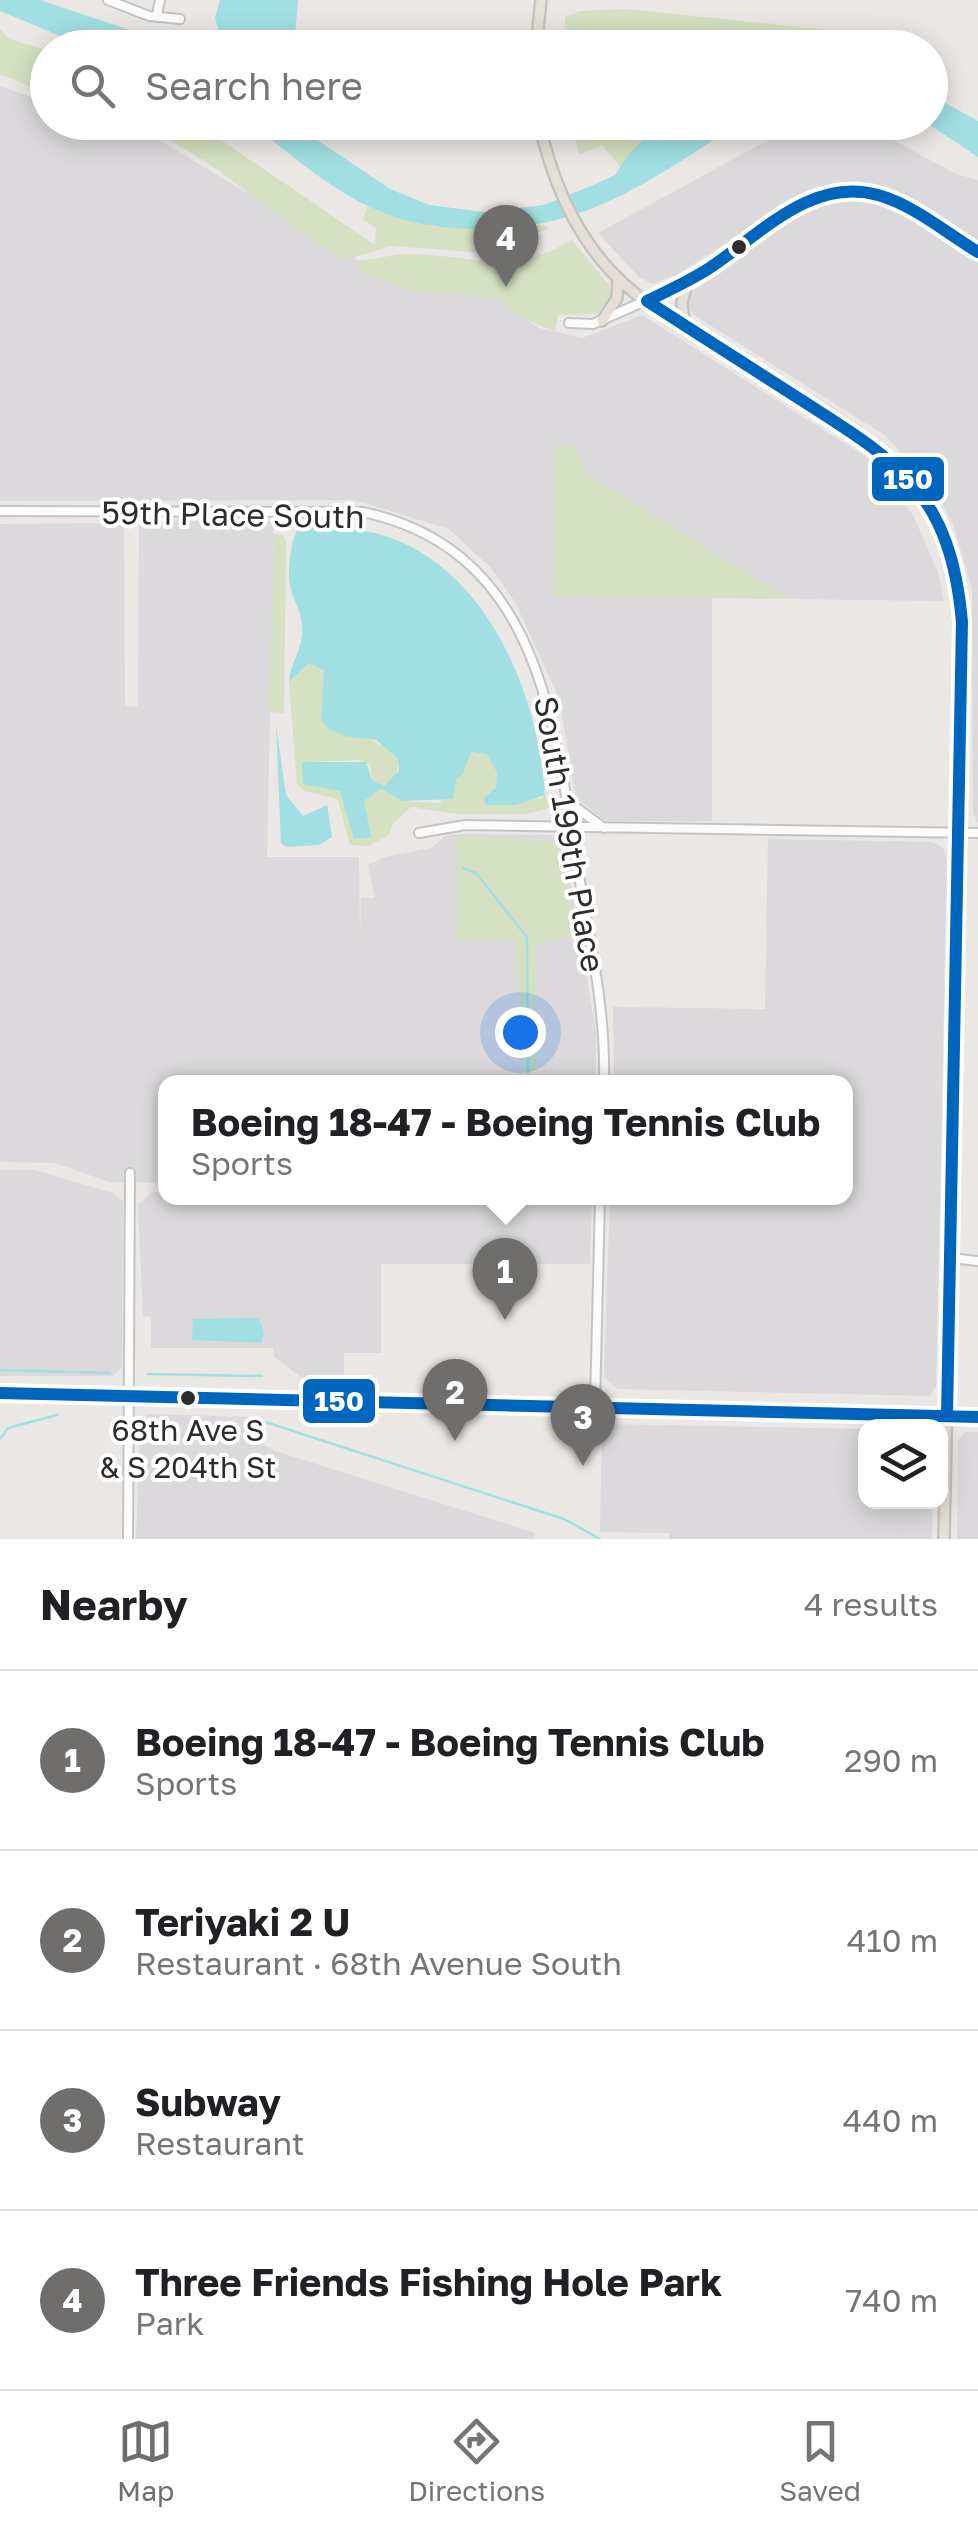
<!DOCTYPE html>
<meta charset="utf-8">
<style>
:root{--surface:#fff;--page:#f2f2f2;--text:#202124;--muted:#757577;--line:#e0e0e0;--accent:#6f6e6d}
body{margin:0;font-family:"Golos Text",sans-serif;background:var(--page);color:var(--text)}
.controls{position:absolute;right:30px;bottom:30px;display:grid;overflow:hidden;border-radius:20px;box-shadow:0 5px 25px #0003}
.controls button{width:90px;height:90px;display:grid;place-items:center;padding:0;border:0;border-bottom:2px solid var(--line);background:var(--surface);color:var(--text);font:50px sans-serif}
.you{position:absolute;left:520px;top:1032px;width:35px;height:35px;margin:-25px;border:8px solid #fff;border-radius:50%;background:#1a73e8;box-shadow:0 0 0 15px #1a73e833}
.badge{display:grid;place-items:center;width:65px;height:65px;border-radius:50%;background:var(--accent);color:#fff;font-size:32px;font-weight:700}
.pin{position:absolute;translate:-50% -82px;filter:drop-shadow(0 2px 5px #0008)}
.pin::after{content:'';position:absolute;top:52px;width:35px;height:30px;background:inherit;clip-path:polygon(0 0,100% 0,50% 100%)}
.popup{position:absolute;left:158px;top:1075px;width:695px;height:130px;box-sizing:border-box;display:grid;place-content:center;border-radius:20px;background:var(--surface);filter:drop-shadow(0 2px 8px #0005);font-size:32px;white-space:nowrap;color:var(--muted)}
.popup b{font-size:38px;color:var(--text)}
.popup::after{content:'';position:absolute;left:50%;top:100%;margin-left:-20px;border:20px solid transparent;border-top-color:var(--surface)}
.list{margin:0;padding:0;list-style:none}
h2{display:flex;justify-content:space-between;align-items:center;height:130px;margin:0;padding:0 40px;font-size:42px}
h2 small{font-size:32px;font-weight:400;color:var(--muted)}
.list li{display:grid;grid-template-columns:65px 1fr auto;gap:30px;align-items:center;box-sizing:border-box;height:180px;padding:0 40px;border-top:2px solid var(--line)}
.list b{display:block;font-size:38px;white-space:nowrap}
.list p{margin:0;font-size:32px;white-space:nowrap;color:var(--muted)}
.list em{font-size:32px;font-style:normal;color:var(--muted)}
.icon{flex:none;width:55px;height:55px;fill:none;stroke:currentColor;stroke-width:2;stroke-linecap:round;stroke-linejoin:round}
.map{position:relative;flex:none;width:978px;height:1539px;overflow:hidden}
.search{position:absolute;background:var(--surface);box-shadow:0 5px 25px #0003;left:30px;right:30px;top:30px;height:110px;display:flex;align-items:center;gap:25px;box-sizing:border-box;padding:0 35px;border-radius:55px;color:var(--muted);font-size:38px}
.sheet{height:850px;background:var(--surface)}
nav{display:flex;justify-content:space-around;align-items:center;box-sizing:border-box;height:140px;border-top:2px solid var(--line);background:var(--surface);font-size:28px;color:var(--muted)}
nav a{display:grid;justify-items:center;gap:5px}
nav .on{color:var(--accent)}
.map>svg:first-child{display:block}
.industrial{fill:#dbd9db}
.green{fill:#d5e1c2}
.water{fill:#a2dfe2}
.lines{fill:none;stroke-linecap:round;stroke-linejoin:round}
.stream{stroke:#a2dfe2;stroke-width:2.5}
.minor-casing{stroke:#c5c4c5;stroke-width:12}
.major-casing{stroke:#c6c4c3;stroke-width:14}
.minor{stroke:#fcfbfb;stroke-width:8}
.major{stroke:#e6dfd7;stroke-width:9}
.bus-1-casing{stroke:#fff;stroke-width:20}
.bus-1{stroke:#0065bd;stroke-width:12}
.bus-dot{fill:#2d2d2d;stroke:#fff;stroke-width:4}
.labels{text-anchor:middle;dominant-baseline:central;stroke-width:8;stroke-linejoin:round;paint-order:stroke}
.bus-label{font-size:30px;fill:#2d2d2d;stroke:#fff}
.street-label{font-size:32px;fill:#2d2d2d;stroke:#fff}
.line-badge{stroke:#fff;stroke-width:4}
.badge-label{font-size:28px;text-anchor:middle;font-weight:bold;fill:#fff}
</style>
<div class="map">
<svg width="978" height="1539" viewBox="0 0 978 1539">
<rect width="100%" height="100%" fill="#eae7e5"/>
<!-- industrial -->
<path class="industrial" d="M 0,86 L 47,102 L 48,122 L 107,123 L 159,140 L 356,258 L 361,272 L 409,290 L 498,299 L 539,328 L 582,338 L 642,315 L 871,460 L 913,515 L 938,572 L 944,601 L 789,599 L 585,473 L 553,596 L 712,598 L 712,821 L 605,821 L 576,798 L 559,698 L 515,602 L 491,568 L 449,529 L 354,500 L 0,501 Z
M 801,122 L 862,123 L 956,174 L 978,180 L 978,243 L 892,190 L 854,181 L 806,191 L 678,274 L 653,284 L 639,277 L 598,233 Z
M 859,197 L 894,208 L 978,261 L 978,823 L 973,813 L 972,589 L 953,524 L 933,488 L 886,436 L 694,315 L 688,306 L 692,292 L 725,264 L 805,208 L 830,198 Z
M 145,521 L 274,522 L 267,857 L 359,857 L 360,940 L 361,898 L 375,898 L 368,865 L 385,857 L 431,848 L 445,836 L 460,834 L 551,835 L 563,841 L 596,1031 L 596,1082 L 165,1082 L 165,1183 L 109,1182 L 55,1163 L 0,1162 L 0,524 L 124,523 L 125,706 L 138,707 L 139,527 Z
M 768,839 L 933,842 L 944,849 L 947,860 L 936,1387 L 929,1396 L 618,1389 L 604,1377 L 610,1198 L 845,1198 L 845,1082 L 614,1082 L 613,1007 L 765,1009 Z
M 0,1170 L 35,1170 L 113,1193 L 123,1201 L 122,1367 L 113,1376 L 0,1376 Z
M 152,1192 L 165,1192 L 165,1198 L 592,1198 L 590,1264 L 381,1264 L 381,1353 L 344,1353 L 344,1380 L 305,1380 L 274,1357 L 273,1348 L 151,1348 L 151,1317 L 143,1316 L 138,1205 Z
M 148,1414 L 251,1417 L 259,1442 L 275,1451 L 535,1533 L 534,1539 L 136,1539 L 140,1426 Z
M 602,1424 L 865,1429 L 866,1502 L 933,1502 L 932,1539 L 669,1539 L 669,1533 L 600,1532 Z
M 965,1432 L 978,1432 L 978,1539 L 957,1539 L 958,1440 Z"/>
<!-- green -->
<path class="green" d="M 627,9 L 829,30 L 830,38 L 745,48 L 565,47 L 565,17 L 580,11 Z
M 0,28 L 9,39 L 47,50 L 47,93 L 0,74 Z
M 130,123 L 196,123 L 375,245 L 376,228 L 363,220 L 368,206 L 435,227 L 544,225 L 549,229 L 510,241 L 513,255 L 390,246 L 345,260 C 270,219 212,151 130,123 Z
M 572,123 L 662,123 L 620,166 L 602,145 L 579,155 Z
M 572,240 L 609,285 L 611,296 L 597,314 L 558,315 L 555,332 L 514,314 L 498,299 L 409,290 L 360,272 L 357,260 C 375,261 393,253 412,254 C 476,256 511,276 572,240 Z
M 555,445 L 575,447 L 585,473 L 789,599 L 553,596 Z
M 274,534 L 283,535 L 286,541 L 284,713 L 269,712 Z
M 309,663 L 325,672 L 321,719 C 351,741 374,731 398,760 L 397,777 L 384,786 L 372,780 L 370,765 L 359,760 L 303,762 L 340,791 L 366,822 L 364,801 L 381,789 L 403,801 L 440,803 L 470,752 L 487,754 L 497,773 L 496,788 L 540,799 L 545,795 L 550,808 L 526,814 L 457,814 L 411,807 L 392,825 L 390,834 L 369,846 L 350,845 L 338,799 L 304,791 L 297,784 L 289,682 Z
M 456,836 L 550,840 L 562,850 L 575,936 L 536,944 L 536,1082 L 523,1082 L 516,941 L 455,940 Z"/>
<!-- water -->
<path class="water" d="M 0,0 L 40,0 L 180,47 L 87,47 L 0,11 Z
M 220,0 L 298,0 L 294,47 L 244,47 L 219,31 L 215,18 Z
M 931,95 L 978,121 L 978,157 L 927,123 Z
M 251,123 L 292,123 L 390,189 L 429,205 L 484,212 L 544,205 L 596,184 L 615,175 L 630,152 L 662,123 L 740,123 C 650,180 587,231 474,229 C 437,228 404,223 370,207 C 326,186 289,153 251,123 Z
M 299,526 C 324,529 351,527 375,533 C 485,561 538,692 545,795 L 516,805 L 486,805 L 484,798 L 496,788 L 497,773 L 487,754 L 471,752 L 463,774 L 456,779 L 453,799 L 403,801 L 381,789 L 364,801 L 371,837 L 354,839 L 340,791 L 303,784 L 302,762 L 366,762 L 372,780 L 384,786 L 399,771 L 398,759 L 376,740 L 344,736 L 326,727 L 321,719 L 324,671 L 309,663 L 289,682 C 290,664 300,653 302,636 C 304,616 296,606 291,590 C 286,574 291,539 299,526 Z
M 276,725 L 286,795 L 303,816 L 327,805 L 332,837 L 319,845 L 286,847 L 281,843 Z
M 259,1318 L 264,1333 L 261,1343 L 192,1340 L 193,1319 Z"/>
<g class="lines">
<!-- stream -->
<path class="stream" d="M 463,868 L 476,873 L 527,937 L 528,1082
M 0,1370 L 109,1373
M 148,1374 L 262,1376
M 259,1420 L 564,1519 L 600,1539
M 0,1439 L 8,1428 L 57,1415"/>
<defs>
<path id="minor" d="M 108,0 L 149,16 L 180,19
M 157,15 L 160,0
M 569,323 L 593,324 L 661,294 L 810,201 L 841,192 L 865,192 L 890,201 L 978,252
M 0,511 L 363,512 C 539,550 554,721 578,870 C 590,941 606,1011 604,1082
M 567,801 L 604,828
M 419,833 L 465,825 L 978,833
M 951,1258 L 978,1261
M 595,1405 L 600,1198
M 128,1539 L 130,1173"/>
<path id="major" d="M 536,48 L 541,0
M 539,122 C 552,181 577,241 623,283 C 750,398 951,415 962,622 L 944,1539
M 602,321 L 617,298 L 618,278
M 685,328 L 682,303 L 688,280
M 0,1393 L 978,1417"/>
</defs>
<!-- minor casing -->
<use href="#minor" class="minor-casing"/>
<!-- major casing -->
<use href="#major" class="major-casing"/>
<!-- minor -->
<use href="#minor" class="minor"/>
<!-- major -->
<use href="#major" class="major"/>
<defs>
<path id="bus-1" d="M 647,301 C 696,333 745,364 795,396 C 897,461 950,490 962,622 L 947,1416
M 647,301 C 668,291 689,281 708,269 C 759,236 811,176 878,195 C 914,205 946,233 978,252
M 0,1393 L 978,1417"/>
</defs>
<!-- bus-1 casing -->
<use href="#bus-1" class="bus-1-casing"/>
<!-- bus-1 -->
<use href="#bus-1" class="bus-1"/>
</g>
<!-- markers -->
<g class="bus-dot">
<circle cx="739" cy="247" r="9"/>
<circle cx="188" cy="1398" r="9"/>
</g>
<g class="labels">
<!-- bus labels -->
<g class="bus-label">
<text x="188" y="1430">68th Ave S<tspan x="188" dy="37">&amp; S 204th St</tspan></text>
</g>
<!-- street labels -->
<g class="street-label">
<text transform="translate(233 514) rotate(1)">59th Place South</text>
<text transform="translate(570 834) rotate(80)">South 199th Place</text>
</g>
</g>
<g class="line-badge">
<rect x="870" y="455" width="76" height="48" rx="10" fill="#0065bd"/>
<rect x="301" y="1377" width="76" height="48" rx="10" fill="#0065bd"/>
</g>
<g class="badge-label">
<text x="908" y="489">150</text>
<text x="339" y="1411">150</text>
</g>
</svg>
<div class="controls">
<button><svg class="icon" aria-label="layers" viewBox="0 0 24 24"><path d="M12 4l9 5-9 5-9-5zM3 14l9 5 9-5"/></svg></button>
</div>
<div class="you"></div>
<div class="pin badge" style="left:505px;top:1320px">1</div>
<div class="popup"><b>Boeing 18-47 - Boeing Tennis Club</b>Sports</div>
<div class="pin badge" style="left:455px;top:1441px">2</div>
<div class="pin badge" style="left:583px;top:1466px">3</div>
<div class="pin badge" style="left:506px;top:287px">4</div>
<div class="search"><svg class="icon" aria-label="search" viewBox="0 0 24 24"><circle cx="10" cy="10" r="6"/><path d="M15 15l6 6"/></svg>Search here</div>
</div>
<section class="sheet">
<h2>Nearby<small>4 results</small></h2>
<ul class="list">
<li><span class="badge">1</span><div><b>Boeing 18-47 - Boeing Tennis Club</b><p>Sports</p></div><em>290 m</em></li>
<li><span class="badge">2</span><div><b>Teriyaki 2 U</b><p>Restaurant · 68th Avenue South</p></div><em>410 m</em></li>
<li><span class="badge">3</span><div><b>Subway</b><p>Restaurant</p></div><em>440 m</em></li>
<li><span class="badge">4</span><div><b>Three Friends Fishing Hole Park</b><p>Park</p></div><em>740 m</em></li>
</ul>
</section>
<nav>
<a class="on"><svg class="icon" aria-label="map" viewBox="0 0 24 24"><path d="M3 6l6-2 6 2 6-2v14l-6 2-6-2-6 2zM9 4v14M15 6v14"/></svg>Map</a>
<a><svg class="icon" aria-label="directions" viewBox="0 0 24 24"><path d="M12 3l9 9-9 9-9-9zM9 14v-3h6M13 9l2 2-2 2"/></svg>Directions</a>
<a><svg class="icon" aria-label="saved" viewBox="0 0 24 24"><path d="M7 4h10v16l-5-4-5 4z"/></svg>Saved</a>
</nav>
